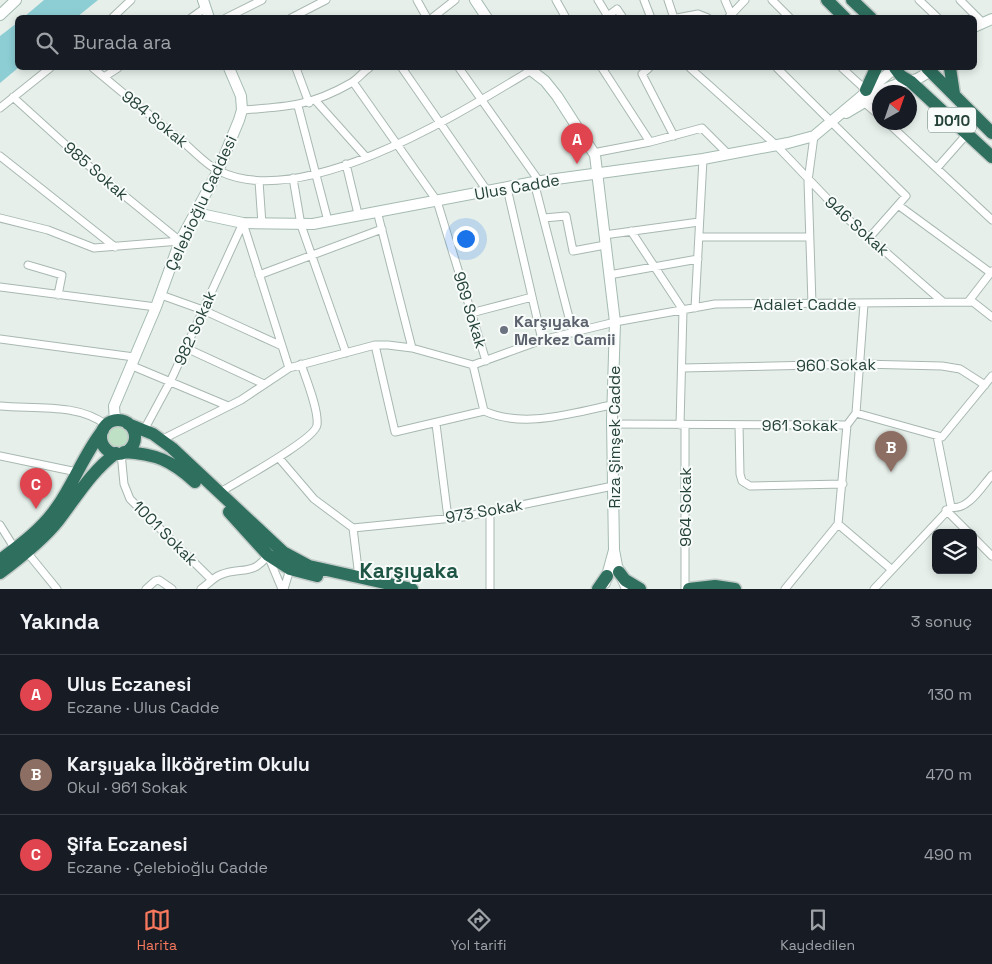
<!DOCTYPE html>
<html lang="tr">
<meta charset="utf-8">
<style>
:root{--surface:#171b24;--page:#242831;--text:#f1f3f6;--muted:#9ea1a6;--line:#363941;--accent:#f6785d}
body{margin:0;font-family:"Space Grotesk",sans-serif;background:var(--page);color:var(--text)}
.controls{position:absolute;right:15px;bottom:15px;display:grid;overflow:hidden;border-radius:8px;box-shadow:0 2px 8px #0003}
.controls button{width:45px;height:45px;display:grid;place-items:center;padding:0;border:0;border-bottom:1px solid var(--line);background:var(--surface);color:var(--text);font:25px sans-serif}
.compass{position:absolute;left:872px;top:85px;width:45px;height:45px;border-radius:50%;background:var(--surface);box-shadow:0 2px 8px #0003;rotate:40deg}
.you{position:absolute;left:465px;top:238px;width:18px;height:18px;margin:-12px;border:4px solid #fff;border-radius:50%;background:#1a73e8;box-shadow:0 0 0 8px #1a73e833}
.badge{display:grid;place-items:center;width:32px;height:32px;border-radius:50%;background:var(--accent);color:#fff;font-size:16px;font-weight:700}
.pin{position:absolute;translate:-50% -41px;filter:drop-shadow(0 1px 2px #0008)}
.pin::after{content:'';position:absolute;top:26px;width:18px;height:15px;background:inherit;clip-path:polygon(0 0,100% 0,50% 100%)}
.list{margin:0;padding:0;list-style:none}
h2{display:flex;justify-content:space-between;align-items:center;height:65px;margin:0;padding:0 20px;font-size:21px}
h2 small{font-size:16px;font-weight:400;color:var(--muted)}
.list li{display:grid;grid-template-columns:32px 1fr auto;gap:15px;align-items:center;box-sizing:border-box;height:80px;padding:0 20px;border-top:1px solid var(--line)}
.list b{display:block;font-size:19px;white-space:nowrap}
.list p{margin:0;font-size:16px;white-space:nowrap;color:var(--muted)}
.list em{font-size:16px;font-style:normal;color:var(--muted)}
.icon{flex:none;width:28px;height:28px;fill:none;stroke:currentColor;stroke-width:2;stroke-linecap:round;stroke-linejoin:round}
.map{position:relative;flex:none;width:992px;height:589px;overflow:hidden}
.search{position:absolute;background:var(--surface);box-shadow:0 2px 8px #0003;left:15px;right:15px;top:15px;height:55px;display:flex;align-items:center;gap:12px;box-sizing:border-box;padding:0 18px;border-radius:8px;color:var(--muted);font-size:19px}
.sheet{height:305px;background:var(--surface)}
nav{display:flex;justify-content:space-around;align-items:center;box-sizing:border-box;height:70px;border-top:1px solid var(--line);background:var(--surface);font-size:14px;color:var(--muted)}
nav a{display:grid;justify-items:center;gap:2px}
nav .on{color:var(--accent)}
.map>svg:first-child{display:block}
.green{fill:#bee0c5}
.water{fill:#8dced5}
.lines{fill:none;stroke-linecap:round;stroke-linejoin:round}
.street-casing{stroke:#a8b8b1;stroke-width:9}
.secondary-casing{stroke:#a4bbb1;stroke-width:12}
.highway-casing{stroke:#c2cac7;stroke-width:15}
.street{stroke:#fff;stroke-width:7}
.secondary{stroke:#fff;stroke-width:10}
.highway{stroke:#2e6f5e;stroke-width:12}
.worship-dot{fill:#6b7280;stroke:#f7fbf9;stroke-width:2}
.labels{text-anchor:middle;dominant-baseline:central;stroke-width:4;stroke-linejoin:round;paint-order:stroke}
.shield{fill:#f7fbf9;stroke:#637a72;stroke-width:1}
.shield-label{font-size:15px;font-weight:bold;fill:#244238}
.street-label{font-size:16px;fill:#244238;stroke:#f7fbf9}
.worship-label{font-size:16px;font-weight:bold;fill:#5b616d;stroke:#f7fbf9;text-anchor:start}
.district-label{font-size:21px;font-weight:bold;fill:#1e5544;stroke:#f7fbf9}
</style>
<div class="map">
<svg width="992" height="589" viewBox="0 0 992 589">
<rect width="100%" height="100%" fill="#e6efea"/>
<!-- green -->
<path class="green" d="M107 437a11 11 0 1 1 22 0a11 11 0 1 1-22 0Z"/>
<!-- water -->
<path class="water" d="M 44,0 L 98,0 L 77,17 L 24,17 Z
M 17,23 L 18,68 L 0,83 L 0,36 Z"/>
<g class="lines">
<defs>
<path id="street" d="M 417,0 L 427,18
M 556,0 L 566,18
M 598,0 L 607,15
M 644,0 L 651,18
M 668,0 L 674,18
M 725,0 L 731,14
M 772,0 L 790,18
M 919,0 L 938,18
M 960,0 L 983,23
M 112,18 L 131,0
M 191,18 L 205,8
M 226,18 L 262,0
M 291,18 L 326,0
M 432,18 L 455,0
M 605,18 L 617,9 L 623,18
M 677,18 L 698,14 L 708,18
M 728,18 L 745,0
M 93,68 C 123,93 153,118 183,142 C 194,151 206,165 219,171 C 303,212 460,113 533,69
M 296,68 L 309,103
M 402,68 L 488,192
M 459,68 L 539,181
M 602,68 L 650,142
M 649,68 L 642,74 L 674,136
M 690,68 L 776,145 L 841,213 L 943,302
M 777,68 L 906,196 L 869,238
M 842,68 L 866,90
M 104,77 L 118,68
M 353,82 L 437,201 L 486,361
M 13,97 L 99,175 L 180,241
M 315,100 L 366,157
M 865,103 L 880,116
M 298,106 L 328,221
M 0,108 L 50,68
M 242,110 C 287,107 311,106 351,83 C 358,79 363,72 369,68
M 887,122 L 992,220
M 593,153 L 650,142 L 702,128 L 728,154
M 0,156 L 115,247
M 346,164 L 358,214
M 937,168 L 967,134
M 293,178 L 301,225 L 346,353
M 259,181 L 262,224
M 534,182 L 573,333
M 507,188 L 542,340
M 898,205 L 991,273
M 377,211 L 412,348
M 0,218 L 48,230 L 94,248 L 180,241
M 544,218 L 566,216 L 573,251 L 605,245
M 243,223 L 289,368
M 631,231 L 683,310 L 680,425
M 604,235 L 699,222
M 699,237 L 809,237
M 28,265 L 62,275 L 58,295
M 259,275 L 382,229
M 609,275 L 698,259
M 0,287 L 156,307
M 161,295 L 203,310 L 282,346
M 968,302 L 992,271
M 812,304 L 808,181 L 814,136
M 695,308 L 703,159
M 471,313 L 532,297
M 0,339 L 134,357
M 375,345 L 395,432 L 484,411
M 186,348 L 264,384
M 130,365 L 228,406
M 473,365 L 484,411 C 525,429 571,413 612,405
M 682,368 L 861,364 L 942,366 L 960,369 L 985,385
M 0,406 C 33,409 79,403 106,425
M 856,413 L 942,437 L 992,376
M 856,413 L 864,304
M 436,424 L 448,518
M 612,424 L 847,425 L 856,413
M 685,425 L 685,589
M 739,425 L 740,474 L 742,481 L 750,486 L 843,484
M 144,430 L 171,380 L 243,223
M 937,436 L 951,507
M 161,440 L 241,400 L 289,368 L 375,345 L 388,345 L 412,348 L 473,365 L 542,340 L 615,322 L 715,304 L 973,302 L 992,317
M 121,453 L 124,484 L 130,499 L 212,580
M 0,456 L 77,472
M 279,458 L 314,499 L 353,528 L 359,577
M 219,493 C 236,482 315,440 317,425 C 319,410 306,379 301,364
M 951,507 C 968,511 982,486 992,475
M 946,510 L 969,533
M 838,524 L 891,569
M 0,525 L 15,549
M 353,528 L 463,517 L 613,486
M 973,537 L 992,556
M 26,551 L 57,589
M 269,558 L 282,589
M 146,589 L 155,581 L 159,580 L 172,589
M 201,589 C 207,585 213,578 220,575 C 241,566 252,577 268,555
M 284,589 L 290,569
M 490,589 L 490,511
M 785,589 L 838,524 L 847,425
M 874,589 L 951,507"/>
<path id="secondary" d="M 203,0 L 209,18
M 475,0 L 487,18
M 0,15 L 16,0
M 974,27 L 992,19
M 528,68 L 545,81 L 557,96 L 595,155 L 615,322 L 612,420 L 614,550
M 880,92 C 899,79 916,86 932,68
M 846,113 L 880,93
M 196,213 L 243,223 L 313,224 L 534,182 L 703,159 L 788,143 L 814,136 L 895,68
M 115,421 L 114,406 L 156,307 L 180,241 L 218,171 L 239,120 L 242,110 L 241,96 L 229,68
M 605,583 L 614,550 L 617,566 L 627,589"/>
<path id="highway" d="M 827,0 L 845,18
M 852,0 L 871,18
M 895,68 L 901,76 L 911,82 L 992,157
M 927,68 L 992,133
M 950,68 L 954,94
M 866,90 L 876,68
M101 437a17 17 0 1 1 34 0a17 17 0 1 1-34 0Z
M 128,424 L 153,434 L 172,448 L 283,552 L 309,566 L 412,589
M 124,452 C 156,454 171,460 195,482
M 229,512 L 268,555 L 290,569 L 317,576
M 0,560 C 20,545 42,529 57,507 C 74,483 84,454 103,430
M 619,572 L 625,580 L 640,589
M 0,573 C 20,558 43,540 58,521 C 78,495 90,473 116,453
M 598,589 L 607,576
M 689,589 L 715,586 L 735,589"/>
</defs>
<!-- street casing -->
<use href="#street" class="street-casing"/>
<!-- secondary casing -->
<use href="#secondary" class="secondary-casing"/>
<!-- highway casing -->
<use href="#highway" class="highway-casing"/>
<!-- street -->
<use href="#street" class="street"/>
<!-- secondary -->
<use href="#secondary" class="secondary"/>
<!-- highway -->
<use href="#highway" class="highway"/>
</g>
<!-- markers -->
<circle class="worship-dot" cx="504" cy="330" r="5"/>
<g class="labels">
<!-- shield labels -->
<rect class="shield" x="928" y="107.5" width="48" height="25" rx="4"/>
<g class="shield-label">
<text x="952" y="120">D010</text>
</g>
<!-- street labels -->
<g class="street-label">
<text transform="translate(155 119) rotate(39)">984 Sokak</text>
<text transform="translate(96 171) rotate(41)">985 Sokak</text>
<text transform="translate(517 187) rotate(-10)">Ulus Cadde</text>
<text transform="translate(201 203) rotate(-65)">Çelebioğlu Caddesi</text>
<text transform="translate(857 226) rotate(42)">946 Sokak</text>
<text x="805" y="304">Adalet Cadde</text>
<text transform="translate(470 310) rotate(73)">969 Sokak</text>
<text transform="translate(195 328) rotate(-66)">982 Sokak</text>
<text transform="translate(836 365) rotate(-1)">960 Sokak</text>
<text x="800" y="425">961 Sokak</text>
<text transform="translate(614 437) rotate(-90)">Rıza Şimşek Cadde</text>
<text transform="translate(685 507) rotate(-90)">964 Sokak</text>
<text transform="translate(484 511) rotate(-10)">973 Sokak</text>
<text transform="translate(165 533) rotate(45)">1001 Sokak</text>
</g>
<!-- worship labels -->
<g class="worship-label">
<text x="514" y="321">Karşıyaka<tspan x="514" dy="18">Merkez Camii</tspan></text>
</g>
<!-- district labels -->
<g class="district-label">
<text x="409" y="570">Karşıyaka</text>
</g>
</g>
</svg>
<div class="controls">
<button><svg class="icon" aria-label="layers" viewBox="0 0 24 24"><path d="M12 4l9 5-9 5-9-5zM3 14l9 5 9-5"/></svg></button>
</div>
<svg class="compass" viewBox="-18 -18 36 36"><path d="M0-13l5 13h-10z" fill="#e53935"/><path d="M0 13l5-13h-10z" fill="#9ea1a6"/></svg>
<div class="you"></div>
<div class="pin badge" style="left:577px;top:164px;background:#e0444e">A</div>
<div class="pin badge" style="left:891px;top:472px;background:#8d6e63">B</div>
<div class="pin badge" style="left:36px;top:509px;background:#e0444e">C</div>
<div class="search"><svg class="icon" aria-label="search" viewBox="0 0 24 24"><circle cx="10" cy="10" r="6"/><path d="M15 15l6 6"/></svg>Burada ara</div>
</div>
<section class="sheet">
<h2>Yakında<small>3 sonuç</small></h2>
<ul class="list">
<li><span class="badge" style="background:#e0444e">A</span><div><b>Ulus Eczanesi</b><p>Eczane · Ulus Cadde</p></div><em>130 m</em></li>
<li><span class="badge" style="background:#8d6e63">B</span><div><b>Karşıyaka İlköğretim Okulu</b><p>Okul · 961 Sokak</p></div><em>470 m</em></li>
<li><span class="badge" style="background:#e0444e">C</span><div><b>Şifa Eczanesi</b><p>Eczane · Çelebioğlu Cadde</p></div><em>490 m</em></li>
</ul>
</section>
<nav>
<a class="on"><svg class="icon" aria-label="map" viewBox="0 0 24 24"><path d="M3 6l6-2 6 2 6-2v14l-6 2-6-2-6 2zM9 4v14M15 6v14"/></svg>Harita</a>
<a><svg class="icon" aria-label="directions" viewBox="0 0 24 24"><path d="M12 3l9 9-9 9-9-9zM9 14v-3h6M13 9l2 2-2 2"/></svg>Yol tarifi</a>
<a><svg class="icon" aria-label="saved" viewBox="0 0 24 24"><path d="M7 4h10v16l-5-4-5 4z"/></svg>Kaydedilen</a>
</nav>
